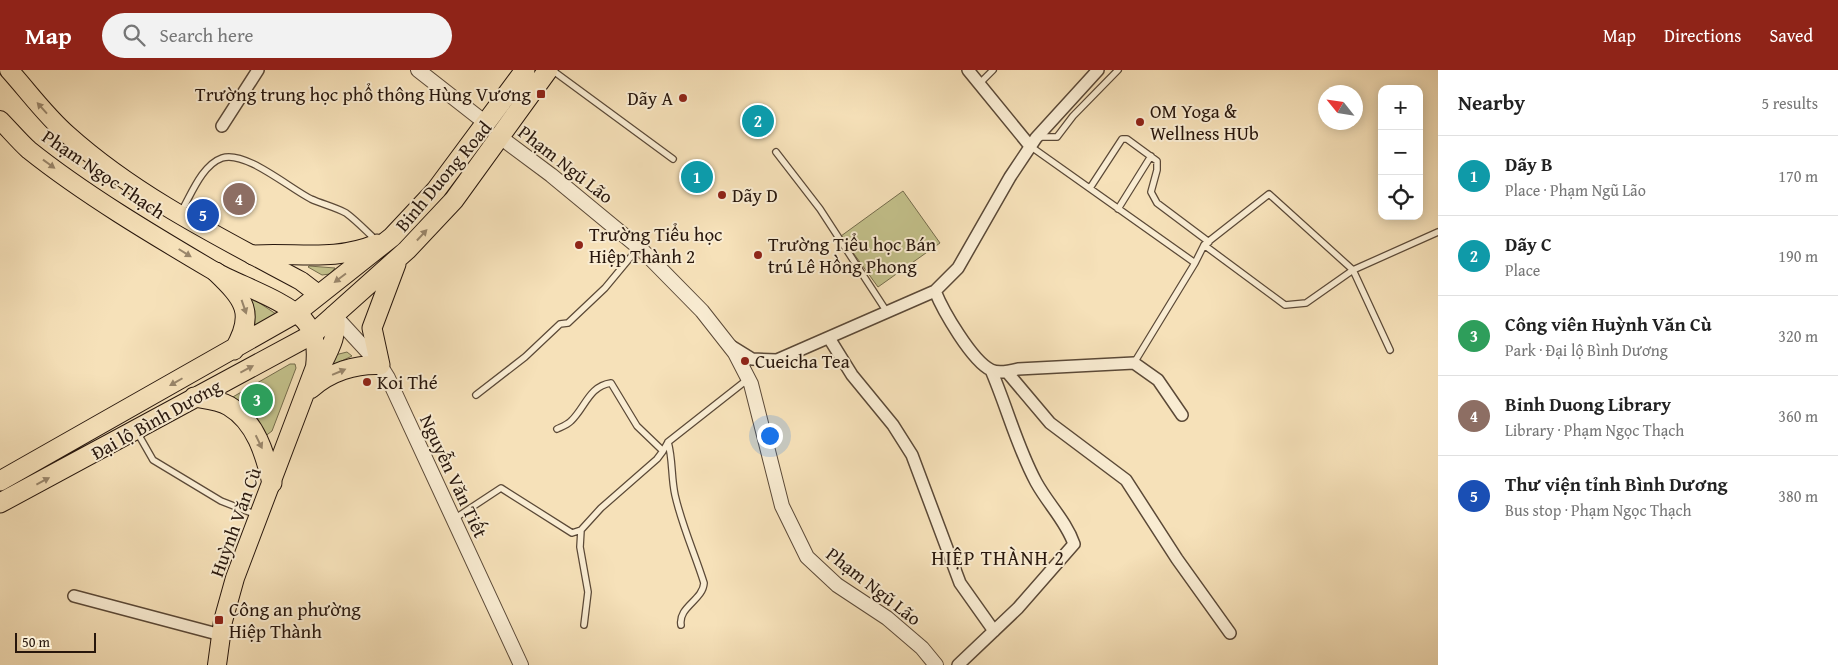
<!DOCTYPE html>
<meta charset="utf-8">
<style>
:root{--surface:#fff;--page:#f2f2f2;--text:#222;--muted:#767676;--line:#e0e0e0;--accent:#8f2418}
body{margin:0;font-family:"Gentium Book Plus",serif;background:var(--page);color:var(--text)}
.controls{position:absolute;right:15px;top:15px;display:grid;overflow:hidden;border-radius:10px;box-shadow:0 2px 12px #0003}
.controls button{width:45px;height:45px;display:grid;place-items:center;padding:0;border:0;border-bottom:1px solid var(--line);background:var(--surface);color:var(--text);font:25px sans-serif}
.compass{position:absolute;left:1318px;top:15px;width:45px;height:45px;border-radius:50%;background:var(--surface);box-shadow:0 2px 12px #0003;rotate:300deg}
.scale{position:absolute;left:15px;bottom:12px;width:81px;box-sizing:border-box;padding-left:5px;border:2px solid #27160c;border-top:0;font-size:14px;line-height:18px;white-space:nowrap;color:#27160c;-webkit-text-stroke:4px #f9ecd2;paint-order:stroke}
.you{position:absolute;left:769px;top:365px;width:18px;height:18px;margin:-12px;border:4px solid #fff;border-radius:50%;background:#1a73e8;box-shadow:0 0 0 8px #1a73e833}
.badge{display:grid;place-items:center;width:32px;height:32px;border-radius:50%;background:var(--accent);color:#fff;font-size:16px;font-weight:700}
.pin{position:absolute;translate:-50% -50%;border:2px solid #fff;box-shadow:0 1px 5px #0006}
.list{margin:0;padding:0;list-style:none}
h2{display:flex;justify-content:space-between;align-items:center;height:65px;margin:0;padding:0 20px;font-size:21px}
h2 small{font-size:16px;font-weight:400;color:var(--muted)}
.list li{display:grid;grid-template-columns:32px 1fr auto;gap:15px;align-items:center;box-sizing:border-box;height:80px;padding:0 20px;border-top:1px solid var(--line)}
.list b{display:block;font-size:19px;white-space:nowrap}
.list p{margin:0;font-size:16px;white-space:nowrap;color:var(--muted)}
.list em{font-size:16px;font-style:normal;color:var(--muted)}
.icon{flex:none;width:28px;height:28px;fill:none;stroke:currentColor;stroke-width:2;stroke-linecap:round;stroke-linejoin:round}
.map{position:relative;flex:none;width:1438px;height:595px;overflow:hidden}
header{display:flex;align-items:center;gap:30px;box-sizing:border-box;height:70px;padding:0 25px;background:var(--accent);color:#fff}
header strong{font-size:24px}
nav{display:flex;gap:28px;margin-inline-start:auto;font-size:18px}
.search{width:350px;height:45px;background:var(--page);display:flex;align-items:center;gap:12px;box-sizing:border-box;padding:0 18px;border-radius:28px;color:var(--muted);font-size:19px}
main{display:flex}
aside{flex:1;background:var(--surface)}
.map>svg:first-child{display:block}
.green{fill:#c3c18b;stroke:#756c4c}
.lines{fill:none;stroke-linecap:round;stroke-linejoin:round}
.service-casing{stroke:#5b4937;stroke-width:8}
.minor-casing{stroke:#5b4937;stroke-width:14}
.tertiary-casing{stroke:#5b4937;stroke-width:16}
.primary-casing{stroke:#27160c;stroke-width:20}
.trunk-casing{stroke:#27160c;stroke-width:21}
.service{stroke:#f9ecd2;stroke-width:5.5}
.minor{stroke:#f9ecd2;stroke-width:11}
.tertiary{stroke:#f9ecd2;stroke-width:14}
.primary{stroke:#f6e1b9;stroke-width:18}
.trunk{stroke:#f6e1b9;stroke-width:19}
.oneway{fill:#99866b}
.poi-dot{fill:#8f2418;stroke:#f9ecd2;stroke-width:2}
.labels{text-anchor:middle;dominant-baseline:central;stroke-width:4;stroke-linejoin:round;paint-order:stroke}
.poi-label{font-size:19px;fill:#27160c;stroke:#f9ecd2;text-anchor:start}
.street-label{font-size:19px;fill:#27160c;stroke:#f9ecd2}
.neighbourhood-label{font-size:20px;letter-spacing:1px;fill:#27160c;stroke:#f9ecd2}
</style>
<header>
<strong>Map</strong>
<div class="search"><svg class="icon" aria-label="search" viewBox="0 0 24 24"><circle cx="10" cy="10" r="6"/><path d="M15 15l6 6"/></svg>Search here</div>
<nav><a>Map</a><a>Directions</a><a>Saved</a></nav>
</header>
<main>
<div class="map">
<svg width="1438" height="595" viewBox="0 0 1438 595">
<rect width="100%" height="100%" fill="#f6e1b9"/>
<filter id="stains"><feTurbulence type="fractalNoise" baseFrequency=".004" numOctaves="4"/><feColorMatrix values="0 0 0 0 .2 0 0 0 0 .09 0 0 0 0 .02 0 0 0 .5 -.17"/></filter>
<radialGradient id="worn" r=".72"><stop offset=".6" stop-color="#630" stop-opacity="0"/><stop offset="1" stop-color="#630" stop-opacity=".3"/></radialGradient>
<!-- green -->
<path class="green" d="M 903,121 L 940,173 L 878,217 L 841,166 Z
M 308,197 L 309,196 L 335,198 L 330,204 L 322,205 Z
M 252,228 L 276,244 L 253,260 L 250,229 Z
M 347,282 L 352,286 L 329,297 L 335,285 Z
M 290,294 L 295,294 L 296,298 L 272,361 L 264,367 L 231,328 Z"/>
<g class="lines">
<defs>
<path id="service" d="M 552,0 L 673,89
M 979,14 L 993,0
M 1038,67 L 1057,67 L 1073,46 L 1118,0
M 1030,76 L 1195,193 L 1204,175 L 1269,124 L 1353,200 L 1306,233 L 1285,235 L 1204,175
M 776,82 L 820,139 L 887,242
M 1090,118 L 1122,69 L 1127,69 L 1157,91 L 1157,100 L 1151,122 L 1157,133 L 1209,172
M 1118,139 L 1151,86
M 181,142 C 191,125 202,95 222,88 C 245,80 289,118 311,129 C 322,134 335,137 346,143 C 357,151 367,162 377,171
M 1390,280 L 1353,200 L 1438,162
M 1134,293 L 1195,193
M 476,325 L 525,287 L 560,254 L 568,253 L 605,218 L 639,177
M 557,359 C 561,357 567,355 571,351 C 585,338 589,316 611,313 L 637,356 L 663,381 L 668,372 L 748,309
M 137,362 L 153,390 L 221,431 L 257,445
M 668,372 C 673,390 671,407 675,425 C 682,456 695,484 704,513 C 703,530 678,537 681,555
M 454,449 L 501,418 L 572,463 L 581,460 L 601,438 L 657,389 L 663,381
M 581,460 L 580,477 L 588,522 L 584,555"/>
<path id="minor" d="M 968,0 L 1030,76
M 222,56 L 258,0
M 935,221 L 958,198 L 1010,107 L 1036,68 L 1098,0
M 829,268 L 852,305 L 893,355 L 912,385 L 960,513 L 994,561
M 731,276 L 752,289 L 777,290 L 935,221 C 943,241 972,291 991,300 C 999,304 1010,301 1018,299 L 1134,293 L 1158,310 L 1182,345
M 1007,302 L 1050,353 L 1126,410 L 1177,489 L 1230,563
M 74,526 L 221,565
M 958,595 L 1018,538 L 1074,474 C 1066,451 1048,434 1036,412 C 1017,377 1007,337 991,300"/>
<path id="tertiary" d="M 418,0 L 487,54
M 500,67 L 551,105 L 643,181 L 702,241 L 735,283 L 751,314 L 782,436 L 807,487 L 837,515 L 887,548 L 922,578 L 936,595
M 334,245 L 380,295 L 388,308 L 521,595"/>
<path id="primary" d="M 9,0 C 28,21 46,46 68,65 C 136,126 221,168 301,211 L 318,224
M 0,50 C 9,59 19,71 29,80 C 84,124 153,165 214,201 C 239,215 285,230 304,250 C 316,264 317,280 315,297 L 235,508 L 223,551 L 217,595
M 318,303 C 326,286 341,263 334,245
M 311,319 C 330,302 355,294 380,295"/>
<path id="trunk" d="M 253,185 C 298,182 333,192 377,174
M 216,202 C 244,229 256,243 234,280
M 380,295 L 372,258 L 396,194
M 194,327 C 205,329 219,330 229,336 C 256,352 265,384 272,413
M 0,411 L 296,243 L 392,167 L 436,120 L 525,0
M 0,433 L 313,264 L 407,180 L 454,130 L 548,0"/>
</defs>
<!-- service casing -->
<use href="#service" class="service-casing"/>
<!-- minor casing -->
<use href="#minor" class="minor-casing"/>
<!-- tertiary casing -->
<use href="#tertiary" class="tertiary-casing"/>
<!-- primary casing -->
<use href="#primary" class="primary-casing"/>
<!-- trunk casing -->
<use href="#trunk" class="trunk-casing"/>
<!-- service -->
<use href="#service" class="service"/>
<!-- minor -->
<use href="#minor" class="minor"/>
<!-- tertiary -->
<use href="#tertiary" class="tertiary"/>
<!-- primary -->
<use href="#primary" class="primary"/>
<!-- trunk -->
<use href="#trunk" class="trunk"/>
</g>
<!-- one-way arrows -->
<defs><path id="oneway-solid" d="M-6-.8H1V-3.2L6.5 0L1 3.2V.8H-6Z" transform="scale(1.25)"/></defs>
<g class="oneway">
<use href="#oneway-solid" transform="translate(42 38) rotate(-132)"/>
<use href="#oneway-solid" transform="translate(49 94) rotate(36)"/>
<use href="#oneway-solid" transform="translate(422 165) rotate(-47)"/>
<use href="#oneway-solid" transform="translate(185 183) rotate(32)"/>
<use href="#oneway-solid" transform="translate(340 208) rotate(143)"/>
<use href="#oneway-solid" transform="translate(244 237) rotate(71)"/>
<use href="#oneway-solid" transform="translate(247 299) rotate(-28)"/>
<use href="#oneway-solid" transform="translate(339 302) rotate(-23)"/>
<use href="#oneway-solid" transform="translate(176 312) rotate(150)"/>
<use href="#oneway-solid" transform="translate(259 372) rotate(64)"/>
<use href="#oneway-solid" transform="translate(43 411) rotate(-28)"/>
</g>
<!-- markers -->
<g class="poi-dot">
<rect x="536" y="19" width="10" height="10" rx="2.5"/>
<circle cx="683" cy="28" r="5"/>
<circle cx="1140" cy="52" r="5"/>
<circle cx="722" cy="125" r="5"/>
<circle cx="579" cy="175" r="5"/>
<circle cx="758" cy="185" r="5"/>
<circle cx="745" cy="291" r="5"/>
<circle cx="367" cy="312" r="5"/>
<rect x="214" y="545" width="10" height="10" rx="2.5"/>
</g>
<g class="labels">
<!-- poi labels -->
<g class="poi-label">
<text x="531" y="24" text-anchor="end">Trường trung học phổ thông Hùng Vương</text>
<text x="673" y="28" text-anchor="end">Dãy A</text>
<text x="1150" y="41">OM Yoga &amp;<tspan x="1150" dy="22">Wellness HUb</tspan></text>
<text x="732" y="125">Dãy D</text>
<text x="589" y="164">Trường Tiểu học<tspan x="589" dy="22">Hiệp Thành 2</tspan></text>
<text x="768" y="174">Trường Tiểu học Bán<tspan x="768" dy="22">trú Lê Hồng Phong</tspan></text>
<text x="755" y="291">Cueicha Tea</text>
<text x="377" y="312">Koi Thé</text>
<text x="229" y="539">Công an phường<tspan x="229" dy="22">Hiệp Thành</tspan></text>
</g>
<!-- street labels -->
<g class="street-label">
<text transform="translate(566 94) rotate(38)">Phạm Ngũ Lão</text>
<text transform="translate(104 104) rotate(34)">Phạm Ngọc Thạch</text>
<text transform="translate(443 106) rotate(-50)">Binh Duong Road</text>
<text transform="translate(156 349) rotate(-29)">Đại lộ Bình Dương</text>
<text transform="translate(454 406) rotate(65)">Nguyễn Văn Tiết</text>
<text transform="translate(235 452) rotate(-70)">Huỳnh Văn Cù</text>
<text transform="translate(874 516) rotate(38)">Phạm Ngũ Lão</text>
</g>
<!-- neighbourhood labels -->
<g class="neighbourhood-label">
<text x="998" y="487">HIỆP THÀNH 2</text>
</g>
</g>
<rect width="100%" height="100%" filter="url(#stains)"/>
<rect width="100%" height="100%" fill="url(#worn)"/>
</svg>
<div class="controls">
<button>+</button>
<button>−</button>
<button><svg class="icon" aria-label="locate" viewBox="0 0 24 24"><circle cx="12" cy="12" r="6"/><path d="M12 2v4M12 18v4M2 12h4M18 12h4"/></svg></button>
</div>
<svg class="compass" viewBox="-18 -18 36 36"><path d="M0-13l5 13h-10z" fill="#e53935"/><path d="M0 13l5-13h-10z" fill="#767676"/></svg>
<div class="scale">50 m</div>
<div class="you"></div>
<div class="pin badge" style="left:697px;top:107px;background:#0f9aa8">1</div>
<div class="pin badge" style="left:758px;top:51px;background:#0f9aa8">2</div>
<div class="pin badge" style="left:257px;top:330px;background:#2e9e5b">3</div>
<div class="pin badge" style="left:239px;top:129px;background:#8d6e63">4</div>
<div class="pin badge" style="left:203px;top:145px;background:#1a4fb4">5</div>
</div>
<aside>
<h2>Nearby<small>5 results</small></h2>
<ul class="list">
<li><span class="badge" style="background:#0f9aa8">1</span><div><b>Dãy B</b><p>Place · Phạm Ngũ Lão</p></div><em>170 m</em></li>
<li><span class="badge" style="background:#0f9aa8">2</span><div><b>Dãy C</b><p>Place</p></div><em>190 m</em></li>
<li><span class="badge" style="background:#2e9e5b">3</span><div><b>Công viên Huỳnh Văn Cù</b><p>Park · Đại lộ Bình Dương</p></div><em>320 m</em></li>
<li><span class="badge" style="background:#8d6e63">4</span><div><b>Binh Duong Library</b><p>Library · Phạm Ngọc Thạch</p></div><em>360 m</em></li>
<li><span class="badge" style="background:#1a4fb4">5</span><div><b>Thư viện tỉnh Bình Dương</b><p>Bus stop · Phạm Ngọc Thạch</p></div><em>380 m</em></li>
</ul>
</aside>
</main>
